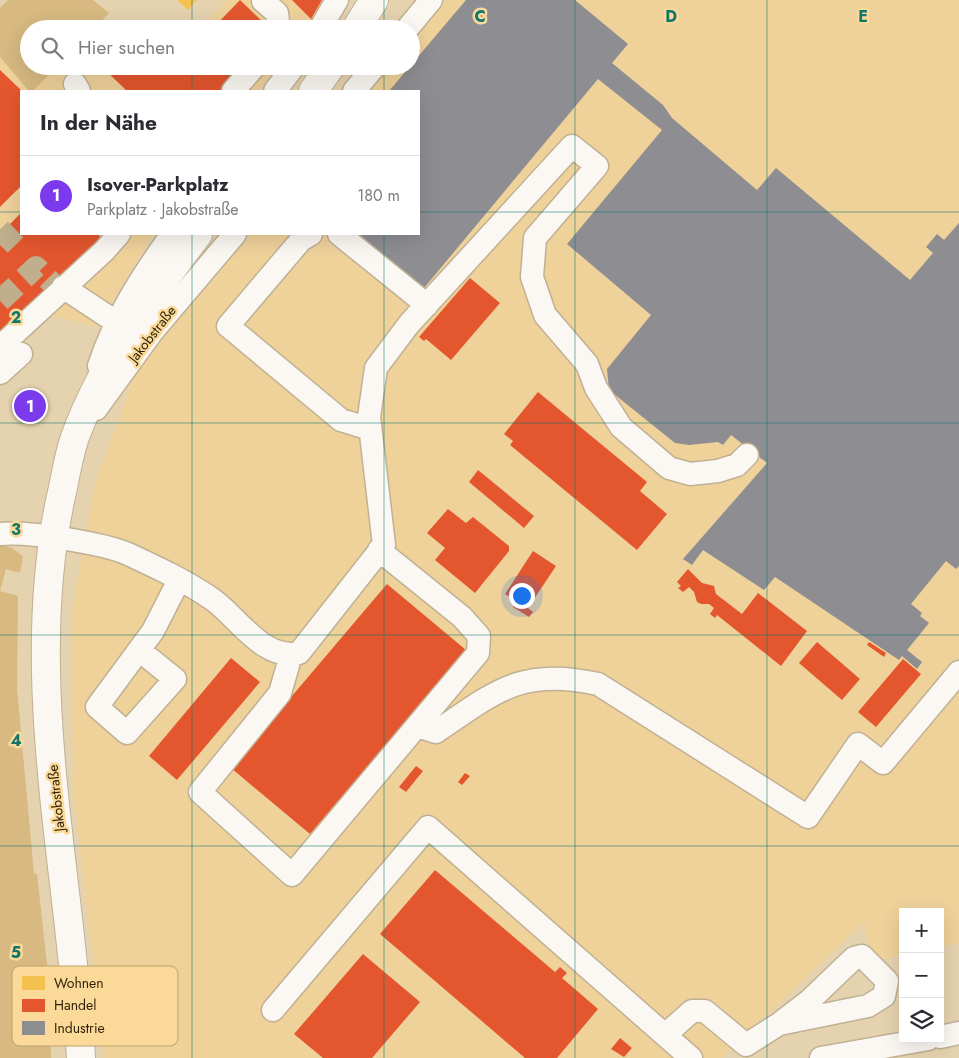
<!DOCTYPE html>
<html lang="de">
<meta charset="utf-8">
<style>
:root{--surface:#fff;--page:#f7f7f7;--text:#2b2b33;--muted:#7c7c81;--line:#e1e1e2;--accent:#7c3aed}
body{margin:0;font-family:Jost,sans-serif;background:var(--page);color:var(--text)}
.controls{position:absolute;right:15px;bottom:15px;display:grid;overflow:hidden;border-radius:0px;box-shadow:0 5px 20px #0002}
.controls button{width:45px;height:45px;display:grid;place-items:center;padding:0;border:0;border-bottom:1px solid var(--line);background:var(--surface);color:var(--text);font:25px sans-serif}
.you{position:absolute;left:521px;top:595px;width:18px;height:18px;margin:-12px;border:4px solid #fff;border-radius:50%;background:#1a73e8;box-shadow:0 0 0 8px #1a73e833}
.badge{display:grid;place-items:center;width:32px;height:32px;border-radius:50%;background:var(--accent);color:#fff;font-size:16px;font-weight:700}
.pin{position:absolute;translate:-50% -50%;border:2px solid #fff;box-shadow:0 1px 5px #0006}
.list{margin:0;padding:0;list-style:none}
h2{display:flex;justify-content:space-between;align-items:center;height:65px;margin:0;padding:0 20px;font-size:21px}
h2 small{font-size:16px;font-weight:400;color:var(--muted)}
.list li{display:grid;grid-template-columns:32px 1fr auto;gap:15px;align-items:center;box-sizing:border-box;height:80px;padding:0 20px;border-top:1px solid var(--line)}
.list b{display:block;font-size:19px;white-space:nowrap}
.list p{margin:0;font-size:16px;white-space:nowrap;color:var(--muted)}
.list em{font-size:16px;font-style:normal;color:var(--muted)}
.icon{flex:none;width:28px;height:28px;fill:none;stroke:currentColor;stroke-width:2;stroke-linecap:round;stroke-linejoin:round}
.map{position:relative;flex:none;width:959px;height:1058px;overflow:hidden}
.search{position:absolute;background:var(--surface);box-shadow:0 5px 20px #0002;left:20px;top:20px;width:400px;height:55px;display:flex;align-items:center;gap:12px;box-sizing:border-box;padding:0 18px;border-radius:28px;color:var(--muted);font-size:19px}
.panel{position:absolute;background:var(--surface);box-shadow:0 5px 20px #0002;left:20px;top:90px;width:400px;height:145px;border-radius:0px}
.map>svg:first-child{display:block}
.built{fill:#efd19a}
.green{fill:#d7b981}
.homes{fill:#f2c14e}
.shops{fill:#e4572e}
.industry{fill:#8d8d92}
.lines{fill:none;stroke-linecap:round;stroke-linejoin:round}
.minor-tunnel{stroke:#c0ae8d;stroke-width:22;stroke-dasharray:22 11;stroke-linecap:butt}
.minor-casing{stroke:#c0b195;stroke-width:25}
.major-casing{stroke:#c0b195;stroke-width:30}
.minor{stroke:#fbf8f3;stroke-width:22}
.major{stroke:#fbf8f3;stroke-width:28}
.grid{fill:none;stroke:#0f766e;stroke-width:1;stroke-opacity:0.55}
.labels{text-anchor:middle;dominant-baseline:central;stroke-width:5;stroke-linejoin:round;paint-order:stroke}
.street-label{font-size:14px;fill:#2c1f05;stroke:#fbd999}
.key{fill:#fbd999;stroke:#bda16d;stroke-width:1}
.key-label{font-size:14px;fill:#2c1f05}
.grid-label{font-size:16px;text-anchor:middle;font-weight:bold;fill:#0f766e;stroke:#fbd999;stroke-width:5;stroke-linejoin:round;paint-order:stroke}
</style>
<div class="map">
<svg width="959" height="1058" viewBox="0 0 959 1058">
<rect width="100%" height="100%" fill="#e5d2af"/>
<!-- built -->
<path class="built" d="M 227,0 L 323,0 L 306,29 L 200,29 Z
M 446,0 L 959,0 L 959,943 L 940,947 L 940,912 L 903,912 L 903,955 L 873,962 L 864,922 L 722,1058 L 104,1058 L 73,787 L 72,612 L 94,486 L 136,371 L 251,234 L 419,234 L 419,91 L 370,91 L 390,66 L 411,66 L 411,41 Z
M 0,57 L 29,91 L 21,91 L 21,234 L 153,234 L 96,327 L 58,317 L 48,317 L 0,361 Z
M 57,66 L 164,67 L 277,66 L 258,91 L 33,91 Z"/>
<!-- green -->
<path class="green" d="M 8,0 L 93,0 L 109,13 L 94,29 L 29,29 L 29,66 L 57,66 L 33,91 L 29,91 L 0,57 L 0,8 Z
M 0,545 L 12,548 L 23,556 L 20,573 L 6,569 L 0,591 L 18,596 L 17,688 L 34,874 L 37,874 L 50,991 L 51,1058 L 0,1058 Z"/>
<!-- homes -->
<path class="homes" d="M 177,0 L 197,0 L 188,10 Z"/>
<!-- shops -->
<path class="shops" d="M 240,0 L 269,28 L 268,29 L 212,29 Z
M 292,0 L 322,0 L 311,19 Z
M 112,20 L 120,29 L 103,29 Z
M 101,66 L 159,66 L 167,74 L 176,66 L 232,66 L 231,68 L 239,75 L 223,91 L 127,91 Z
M 0,70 L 21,90 L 21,186 L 0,207 Z
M 21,213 L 21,234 L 97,234 L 101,237 L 0,336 L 0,234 Z
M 470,278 L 500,303 L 451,360 L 426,339 L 424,341 L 419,337 Z
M 538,392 L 647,482 L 640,491 L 667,514 L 637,550 L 510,445 L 513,441 L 504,434 Z
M 478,470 L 534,516 L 524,528 L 469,482 Z
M 448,509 L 466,523 L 473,517 L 509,546 L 509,551 L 475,593 L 435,560 L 445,548 L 427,533 Z
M 533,551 L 556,566 L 528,608 L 533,612 L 529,617 L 513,607 L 515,600 L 505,594 Z
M 688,569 L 702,583 L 714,586 L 716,594 L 742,614 L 758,593 L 807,631 L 781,666 L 717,615 L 715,618 L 710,614 L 714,608 L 709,604 L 701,604 L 697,602 L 694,592 L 689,587 L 683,592 L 678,588 L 681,586 L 677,582 Z
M 387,584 L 466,650 L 310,834 L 231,768 Z
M 817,642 L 860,679 L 842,700 L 799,663 Z
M 869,642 L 886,653 L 884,657 L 867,645 Z
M 231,658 L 260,682 L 177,780 L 149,756 Z
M 903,659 L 921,674 L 876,727 L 858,712 Z
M 416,766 L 423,771 L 406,792 L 399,787 Z
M 465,773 L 470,776 L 462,785 L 458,782 Z
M 435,870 L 555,972 L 560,967 L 567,973 L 562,978 L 598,1009 L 557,1058 L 525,1058 L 380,934 Z
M 363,954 L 420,1002 L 372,1058 L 323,1058 L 294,1034 Z
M 620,1038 L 632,1048 L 624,1057 L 611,1049 Z"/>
<!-- industry -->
<path class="industry" d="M 466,0 L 575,0 L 628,44 L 612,63 L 663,105 L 672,118 L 757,190 L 776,168 L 910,280 L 933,253 L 926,247 L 937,234 L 944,240 L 959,223 L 959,566 L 956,569 L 946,561 L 911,604 L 922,613 L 920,616 L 929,623 L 907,650 L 922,662 L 917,669 L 902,656 L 899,660 L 775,577 L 764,590 L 703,550 L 692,565 L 683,559 L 767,463 L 731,435 L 723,445 L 718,442 L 689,445 L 675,443 L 609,390 L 607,369 L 651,315 L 567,244 L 662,130 L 598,79 L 424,288 L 359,234 L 419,234 L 419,91 L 389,91 Z"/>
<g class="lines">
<!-- minor-tunnel -->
<path class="minor-tunnel" d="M 0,245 L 21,224
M 0,301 L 36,267 L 53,284"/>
<defs>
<path id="minor" d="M 263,1 L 277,13 L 279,29
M 320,29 L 337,0
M 407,29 L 431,0
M 75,84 L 79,91
M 233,91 L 255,66
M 275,91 L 294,66
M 354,91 L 375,66
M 311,234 L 301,240 L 228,326 L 341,420 L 370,429
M 339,234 L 427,305
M 63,287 L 116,322
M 0,347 L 104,251 L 119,234
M 99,366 C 115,317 143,275 172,234
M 0,373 L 21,354
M 96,409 L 152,332 L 235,234
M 0,534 C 27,531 103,543 128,554 C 156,567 186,581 212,599 C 237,616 263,661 299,653 L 384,545 L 369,417 L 376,368 L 409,324 L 572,146 L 597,166 L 535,238 L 532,277 L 545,315 L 587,364 L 596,388 L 621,427 L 669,468 L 690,474 L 718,471 L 737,465 L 747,455
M 139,650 L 175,679 L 127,733 L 97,707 L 153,631 L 179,580
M 291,655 L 280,693 L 200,792 L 292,875 L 478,653 L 479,636 L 462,617 L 379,550
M 417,726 L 436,732 C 496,691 522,667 598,684 L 808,817 L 858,744 L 883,763 L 959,672
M 273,1010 L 428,827 L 691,1058
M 665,1035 L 692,1011 L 705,1011 L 746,1045 L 779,1024 L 868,1006 L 884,996 L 887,981 L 862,956 L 854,958 L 809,1001 L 779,1024
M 940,1037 L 959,1033
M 821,1058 L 928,1039"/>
<path id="major" d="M 356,29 L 374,0
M 313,91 L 331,66
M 81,1058 C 71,875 22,683 60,501 C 65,480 68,457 75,437 C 103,361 150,298 198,234"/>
</defs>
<!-- minor casing -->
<use href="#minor" class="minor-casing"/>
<!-- major casing -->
<use href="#major" class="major-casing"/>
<!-- minor -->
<use href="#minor" class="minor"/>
<!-- major -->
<use href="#major" class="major"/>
</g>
<!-- grid -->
<path class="grid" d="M 192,0 L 192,29M 384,0 L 384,29M 575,0 L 575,1058M 767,0 L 767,1058M 192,66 L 192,91M 384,66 L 384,91M 0,212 L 21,212M 419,212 L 959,212M 192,234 L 192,1058M 384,234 L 384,1058M 0,423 L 959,423M 0,635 L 959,635M 0,846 L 959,846"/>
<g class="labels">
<!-- street labels -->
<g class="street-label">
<text transform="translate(152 334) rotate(-52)">Jakobstraße</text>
<text transform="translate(56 798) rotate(-96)">Jakobstraße</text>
</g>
</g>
<!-- legend -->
<rect x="12" y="966" width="166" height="80" rx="8" class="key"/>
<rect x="22" y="976" width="23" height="14" fill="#f2c14e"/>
<rect x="22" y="999" width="23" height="13" fill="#e4572e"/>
<rect x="22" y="1021" width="23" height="14" fill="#8d8d92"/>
<g class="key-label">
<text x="54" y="988">Wohnen</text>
<text x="54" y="1010">Handel</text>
<text x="54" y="1033">Industrie</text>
</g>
<g class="grid-label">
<text x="480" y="22">C</text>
<text x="671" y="22">D</text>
<text x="863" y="22">E</text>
<text x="16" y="323">2</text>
<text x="16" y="535">3</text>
<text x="16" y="746">4</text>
<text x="16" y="958">5</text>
</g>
</svg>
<div class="controls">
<button>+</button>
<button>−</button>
<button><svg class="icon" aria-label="layers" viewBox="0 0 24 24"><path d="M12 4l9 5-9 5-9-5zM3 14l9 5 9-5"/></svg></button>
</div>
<div class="you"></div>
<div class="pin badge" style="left:30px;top:406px">1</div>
<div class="search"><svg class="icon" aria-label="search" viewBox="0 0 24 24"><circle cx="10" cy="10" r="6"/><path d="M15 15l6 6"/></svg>Hier suchen</div>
<section class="panel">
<h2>In der Nähe<small></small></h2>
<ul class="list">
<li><span class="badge">1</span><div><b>Isover-Parkplatz</b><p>Parkplatz · Jakobstraße</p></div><em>180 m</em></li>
</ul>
</section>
</div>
